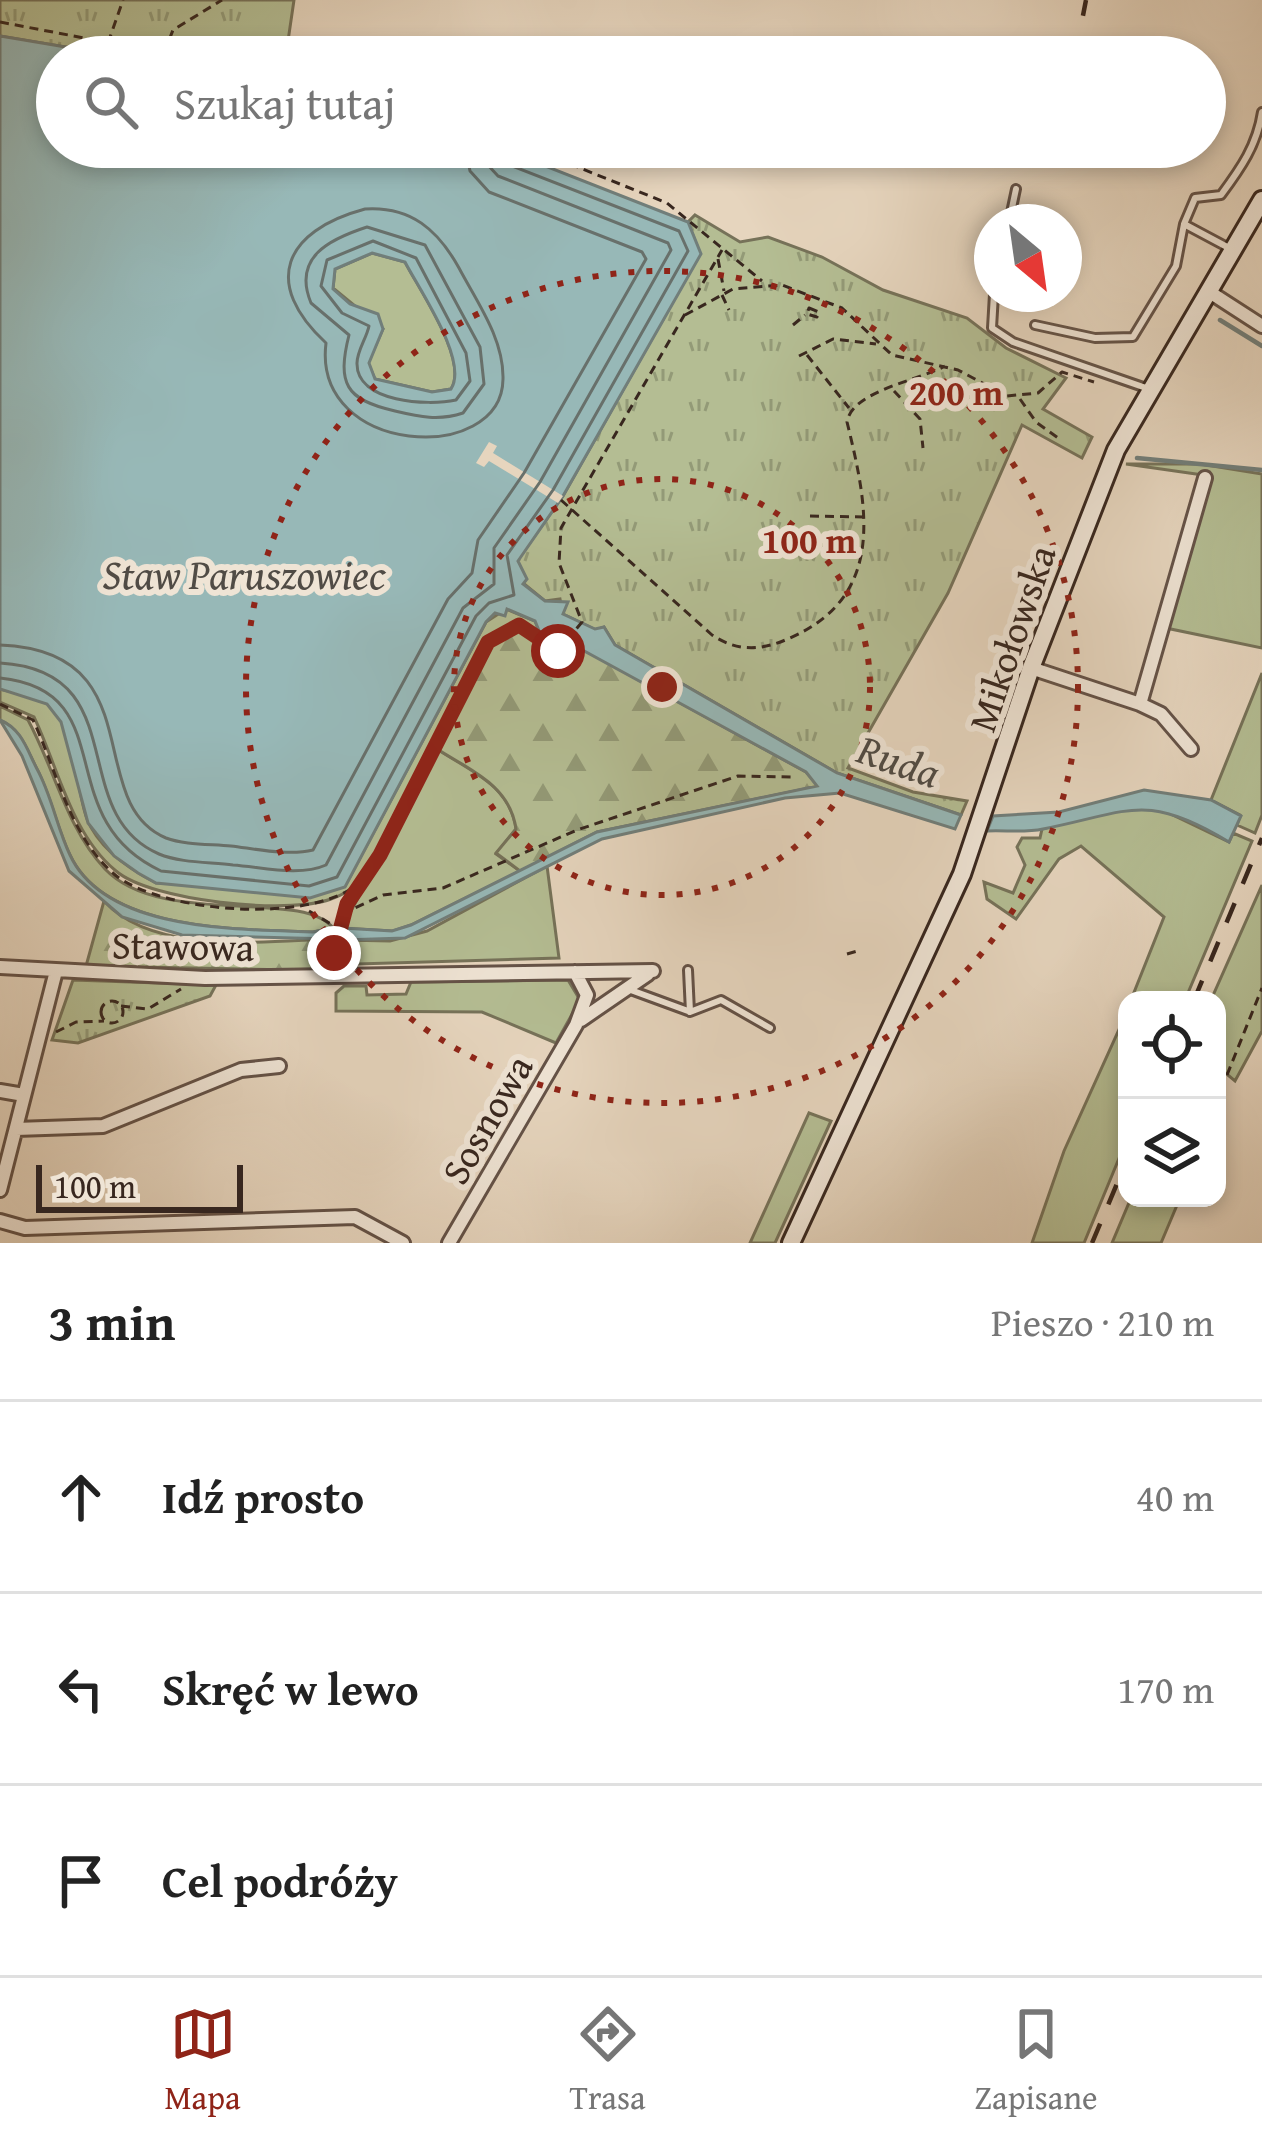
<!DOCTYPE html>
<html lang="pl">
<meta charset="utf-8">
<style>
:root{--surface:#fff;--page:#f2f2f2;--text:#222;--muted:#767676;--line:#e0e0e0;--accent:#8f2418}
body{margin:0;font-family:"Gentium Book Plus",serif;background:var(--page);color:var(--text)}
.controls{position:absolute;right:36px;bottom:36px;display:grid;overflow:hidden;border-radius:24px;box-shadow:0 6px 18px #0003}
.controls button{width:108px;height:108px;display:grid;place-items:center;padding:0;border:0;border-bottom:3px solid var(--line);background:var(--surface);color:var(--text);font:60px sans-serif}
.compass{position:absolute;left:974px;top:204px;width:108px;height:108px;border-radius:50%;background:var(--surface);box-shadow:0 6px 18px #0003;rotate:151deg}
.scale{position:absolute;left:36px;bottom:30px;width:207px;box-sizing:border-box;padding-left:12px;border:6px solid #38271f;border-top:0;font-size:33px;line-height:42px;white-space:nowrap;color:#38271f;-webkit-text-stroke:9px #efe4d5;paint-order:stroke}
.stop{position:absolute;width:36px;height:36px;margin:-27px;border:9px solid #8f2418;border-radius:50%;background:#fff}
.stop.end{background:#8f2418;border-color:#fff;box-shadow:0 3px 12px #0008}
.list{margin:0;padding:0;list-style:none}
h2{display:flex;justify-content:space-between;align-items:center;height:156px;margin:0;padding:0 48px;font-size:51px}
h2 small{font-size:39px;font-weight:400;color:var(--muted)}
.list li{display:grid;grid-template-columns:78px 1fr auto;gap:36px;align-items:center;box-sizing:border-box;height:192px;padding:0 48px;border-top:3px solid var(--line)}
.list b{display:block;font-size:45px;white-space:nowrap}
.list em{font-size:39px;font-style:normal;color:var(--muted)}
.icon{flex:none;width:66px;height:66px;fill:none;stroke:currentColor;stroke-width:2;stroke-linecap:round;stroke-linejoin:round}
.map{position:relative;flex:none;width:1262px;height:1243px;overflow:hidden}
.search{position:absolute;background:var(--surface);box-shadow:0 6px 18px #0003;left:36px;right:36px;top:36px;height:132px;display:flex;align-items:center;gap:30px;box-sizing:border-box;padding:0 42px;border-radius:66px;color:var(--muted);font-size:45px}
.sheet{height:732px;background:var(--surface)}
nav{display:flex;justify-content:space-around;align-items:center;box-sizing:border-box;height:168px;border-top:3px solid var(--line);background:var(--surface);font-size:33px;color:var(--muted)}
nav a{display:grid;justify-items:center;gap:6px}
nav .on{color:var(--accent)}
.map>svg:first-child{display:block}
.green{fill:#b4bd93;stroke:#767259;stroke-width:3}
.forest{fill:url(#forest-firs);stroke:#767259;stroke-width:3}
.park{fill:url(#park-tufts);stroke:#767259;stroke-width:3}
.water{fill:#97b8b7;stroke:#717e7a;stroke-width:3;fill-rule:evenodd}
.pier{fill:#e6d5be}
.lines{fill:none;stroke-linecap:round;stroke-linejoin:round}
.shore{stroke:#68706b;stroke-width:3}
.stream{stroke:#717e7a;stroke-width:4.5}
.service-casing{stroke:#645247;stroke-width:12}
.minor-casing{stroke:#645247;stroke-width:18}
.secondary-casing{stroke:#38271f;stroke-width:22}
.path{stroke:#38271f;stroke-width:3;stroke-dasharray:9 6;stroke-linecap:butt}
.service{stroke:#efe4d5;stroke-width:6}
.minor{stroke:#efe4d5;stroke-width:12}
.secondary{stroke:#efe4d5;stroke-width:16}
.rail{stroke:#38271f;stroke-width:4.5;stroke-dasharray:21 21;stroke-linecap:butt}
.route{stroke:#8f2418;stroke-width:15}
.ring{fill:none;stroke:#8f2418;stroke-width:6;stroke-dasharray:6 12}
.labels{text-anchor:middle;dominant-baseline:central;stroke-width:12;stroke-linejoin:round;paint-order:stroke}
.street-label{font-size:39px;fill:#38271f;stroke:#efe4d5}
.water-label{font-size:42px;font-style:italic;fill:#504b45;stroke:#efe4d5}
.centre{fill:#8f2418;stroke:#efe4d5;stroke-width:6}
.ring-label{font-size:36px;text-anchor:middle;font-weight:bold;fill:#8f2418;stroke:#efe4d5;stroke-width:12;stroke-linejoin:round;paint-order:stroke}
</style>
<div class="map">
<svg width="1262" height="1243" viewBox="0 0 1262 1243">
<defs>
<pattern id="forest-firs" width="22" height="20" patternUnits="userSpaceOnUse" patternTransform="scale(3)"><rect width="22" height="20" fill="#b4bd93"/><path d="M5 1l3.5 6h-7zM16 11l3.5 6h-7z" fill="#939a77"/></pattern>
<pattern id="park-tufts" width="24" height="20" patternUnits="userSpaceOnUse" patternTransform="scale(3)"><rect width="24" height="20" fill="#b4bd93"/><path d="M3 7l-1-3M5 7V3M7 7l1-3M15 17l-1-3M17 17v-4M19 17l1-3" fill="none" stroke="#939a77"/></pattern>
</defs>
<rect width="100%" height="100%" fill="#e6d5be"/>
<filter id="stains"><feTurbulence type="fractalNoise" baseFrequency=".00167" numOctaves="4"/><feColorMatrix values="0 0 0 0 .2 0 0 0 0 .09 0 0 0 0 .02 0 0 0 .5 -.17"/></filter>
<radialGradient id="worn" r=".72"><stop offset=".6" stop-color="#630" stop-opacity="0"/><stop offset="1" stop-color="#630" stop-opacity=".3"/></radialGradient>
<!-- green -->
<path class="green" d="M 372,253 L 405,262 C 420,291 469,361 451,389 L 432,392 L 375,379 L 368,363 L 383,329 L 333,288 L 335,269 Z
M 1126,464 L 1200,464 L 1262,474 L 1262,648 L 1166,628 L 1210,476 Z
M 506,609 L 535,621 L 542,638 L 516,621 L 488,636 L 367,872 C 357,884 347,894 331,899 C 288,915 151,901 116,871 C 71,834 58,767 34,717 L 0,702 L 0,689 C 14,693 34,696 46,703 C 77,723 75,788 87,819 C 99,849 129,869 156,883 L 345,886 L 486,622 Z
M 1262,673 L 1262,815 L 1255,833 L 1237,825 L 1240,815 L 1211,800 Z
M 0,706 L 28,720 C 55,770 66,827 105,869 C 161,928 302,888 333,928 L 313,932 C 242,929 106,933 70,855 C 57,828 51,796 37,769 C 27,750 22,730 0,720 Z
M 437,749 C 470,771 510,785 516,829 L 496,854 L 520,871 L 411,925 L 393,931 L 342,928 Z
M 1128,807 L 1156,807 L 1229,842 L 1233,833 L 1252,841 L 1185,1000 L 1131,1000 L 1164,917 L 1081,846 L 1059,859 L 1016,919 L 987,899 L 984,882 L 1013,893 L 1025,865 L 1017,847 L 1022,838 L 1040,838 L 1042,829 Z
M 547,866 L 559,958 L 357,964 L 340,952 L 342,940 L 390,941 L 427,931 Z
M 1262,885 L 1262,1031 L 1235,1081 L 1217,1066 L 1217,1000 L 1211,1000 Z
M 568,980 L 580,1000 L 556,1043 L 482,1012 L 336,1011 L 336,993 L 344,986 L 366,986 L 367,995 L 406,994 L 411,982 Z
M 1122,1023 L 1127,1027 L 1127,1139 L 1084,1243 L 1032,1243 L 1064,1151 Z
M 809,1113 L 831,1121 L 775,1243 L 750,1243 Z
M 1131,1198 L 1180,1198 L 1161,1243 L 1112,1243 Z"/>
<!-- forest -->
<path class="forest" d="M 517,629 L 555,653 L 564,639 L 806,772 L 819,786 L 597,832 L 520,871 L 496,853 L 516,829 C 510,785 470,770 437,749 L 491,644 Z
M 104,901 C 154,956 266,941 333,939 L 330,954 L 346,971 L 86,966 Z"/>
<!-- park -->
<path class="park" d="M 0,0 L 294,0 L 288,41 L 312,45 L 322,57 L 125,57 L 0,36 Z
M 695,215 L 740,242 L 768,237 L 822,257 L 883,290 L 967,318 L 1006,348 L 1066,378 L 1043,409 L 1092,437 L 1082,458 L 1022,425 L 948,593 L 848,768 L 913,792 L 967,801 L 961,815 L 837,773 L 615,645 L 604,627 L 596,630 L 563,614 L 560,599 L 545,601 L 523,583 L 517,561 L 563,496 L 700,254 L 688,222 Z
M 73,980 L 216,985 L 210,996 L 78,1043 L 52,1040 Z"/>
<!-- water -->
<path class="water" d="M 0,36 L 125,57 L 57,57 L 57,147 L 497,147 L 688,222 L 701,254 L 563,496 L 518,561 L 527,579 L 523,584 L 545,601 L 568,602 L 563,614 L 595,629 L 604,627 L 615,645 L 837,773 L 961,815 L 955,829 L 840,793 L 785,798 L 602,839 L 405,938 L 342,940 L 342,928 L 392,931 L 411,925 L 597,832 L 817,786 L 806,772 L 564,640 L 558,649 L 542,638 L 535,621 L 507,609 L 505,616 L 495,613 L 486,622 L 345,887 L 310,898 L 156,883 L 138,873 L 114,856 L 88,823 L 61,722 L 47,704 L 0,689 ZM 372,253 L 405,262 C 420,291 469,361 451,389 L 432,392 L 375,379 L 369,363 L 383,329 L 378,314 L 350,304 L 333,289 L 335,269 Z
M 0,720 C 22,729 27,750 37,769 C 52,796 57,828 70,855 C 106,933 242,929 313,932 L 333,928 L 333,939 L 182,935 L 122,917 L 69,871 L 22,756 Z
M 1144,790 L 1211,800 L 1241,816 L 1229,842 C 1145,791 1130,812 1043,829 C 1025,833 1005,830 987,831 L 993,816 L 1059,812 Z"/>
<!-- pier -->
<path class="pier" d="M 489,442 L 497,446 L 493,453 L 563,496 L 558,503 L 489,461 L 484,467 L 476,463 Z"/>
<g class="lines">
<!-- shore -->
<path class="shore" d="M 365,209 C 411,206 438,230 459,268 C 477,302 504,339 503,379 C 502,466 312,456 326,343 C 262,284 283,231 365,209 Z
M 367,227 L 425,245 L 480,347 L 484,384 L 463,413 C 439,421 420,417 395,411 C 345,400 337,383 349,335 L 311,303 C 292,257 330,239 367,227 Z
M 373,241 L 416,258 L 466,353 L 470,381 L 456,400 C 429,406 356,403 357,363 C 357,351 367,337 369,326 L 342,313 L 321,286 L 327,260 Z
M 0,645 C 155,651 81,802 166,838 C 184,845 211,844 231,846 C 256,849 289,856 313,850 L 448,599 L 472,573 L 478,540 L 524,473 L 646,259 L 642,252 L 489,192 L 470,171 L 465,147
M 0,663 C 136,671 64,813 159,854 C 180,863 211,862 233,865 C 262,867 299,877 326,865 L 463,608 L 494,584 L 494,548 L 540,482 L 671,250 L 668,243 L 498,176 L 486,163 L 483,147
M 0,678 C 125,691 47,818 161,871 L 309,886 L 337,877 L 476,616 L 489,603 L 514,595 L 507,555 L 553,490 L 688,251 L 679,231 L 507,164 L 498,147"/>
<!-- stream -->
<path class="stream" d="M 1220,320 L 1262,346
M 1137,458 L 1262,470"/>
<defs>
<path id="service" d="M 1009,222 L 1016,189
M 1229,248 L 1184,224 L 1195,198 L 1221,195 C 1241,168 1257,145 1262,112
M 994,294 L 992,328 L 1013,342 L 1149,389
M 1035,325 L 1095,338 L 1133,337 L 1176,266 L 1184,224
M 688,970 L 690,1012 L 721,1000 L 770,1028
M 628,989 L 688,1011"/>
<path id="minor" d="M 1208,291 L 1262,326
M 1031,668 L 1140,704 L 1205,478
M 1140,704 L 1161,714 L 1191,749
M 0,967 L 205,978 L 653,971
M 581,1020 L 648,974
M 0,1091 L 24,1095
M 16,1129 L 103,1126 L 241,1070 L 279,1066
M 0,1190 L 56,971
M 0,1221 L 25,1228 L 355,1217 L 403,1243
M 449,1243 L 576,1025 L 587,995 L 575,972"/>
<path id="secondary" d="M 791,1243 L 962,874 L 1031,668 L 1116,450 L 1262,200"/>
</defs>
<!-- service casing -->
<use href="#service" class="service-casing"/>
<!-- minor casing -->
<use href="#minor" class="minor-casing"/>
<!-- secondary casing -->
<use href="#secondary" class="secondary-casing"/>
<!-- path -->
<path class="path" d="M 0,22 L 184,57
M 108,43 L 123,0
M 164,53 L 173,30 L 222,0
M 528,147 L 667,203 L 762,281
M 718,259 L 724,291
M 722,295 L 729,310
M 809,308 L 819,312 L 817,317 L 807,314 Z
M 685,315 L 733,289 L 782,285 L 842,308 L 892,355 L 958,370 L 1007,396 L 1038,393 L 1062,372 L 1094,382
M 793,325 L 805,315
M 807,355 L 849,408
M 799,356 L 833,339 L 876,344
M 894,391 L 920,419 L 923,448
M 1020,399 L 1036,422 L 1061,440
M 561,500 L 712,635 C 738,652 761,651 790,638 C 888,595 867,504 847,422 C 852,391 917,381 945,366
M 810,516 L 864,517
M 0,704 L 33,720 C 57,771 69,835 114,874 C 161,914 334,929 372,870 L 488,642 L 519,625 L 558,651 L 582,622 L 559,563 L 561,528 L 722,250
M 309,911 L 336,927
M 342,914 L 383,895 L 443,888 L 577,830 L 738,776 L 796,777
M 847,954 L 861,950
M 346,963 L 334,953 L 337,929 L 354,893
M101 1012a11 11 0 1 1 22 0a11 11 0 1 1-22 0Z
M 121,1006 L 148,1009 L 181,989
M 56,1032 L 76,1022 L 104,1021
M 1227,1075 L 1262,988"/>
<!-- service -->
<use href="#service" class="service"/>
<!-- minor -->
<use href="#minor" class="minor"/>
<!-- secondary -->
<use href="#secondary" class="secondary"/>
<!-- rail -->
<path class="rail" d="M 1075,57 L 1086,0
M 1194,1000 L 1262,838
M 1092,1243 L 1127,1160"/>
</g>
<g class="lines">
<!-- route -->
<path class="route" d="M 334,953 L 347,904 L 380,855 L 488,642 L 519,625 L 558,651"/>
</g>
<!-- distance rings -->
<g class="ring">
<circle cx="662" cy="687" r="208"/>
<circle cx="662" cy="687" r="416"/>
</g>
<g class="labels">
<!-- street labels -->
<g class="street-label">
<text transform="translate(1011 638) rotate(-71)">Mikołowska</text>
<text transform="translate(183 945) rotate(1)">Stawowa</text>
<text transform="translate(486 1119) rotate(-60)">Sosnowa</text>
</g>
<!-- water labels -->
<g class="water-label">
<text x="244" y="573">Staw Paruszowiec</text>
<text transform="translate(899 760) rotate(19)">Ruda</text>
</g>
</g>
<circle cx="662" cy="687" r="18" class="centre"/>
<g class="ring-label">
<text x="956" y="405">200 m</text>
<text x="809" y="553">100 m</text>
</g>
<rect width="100%" height="100%" filter="url(#stains)"/>
<rect width="100%" height="100%" fill="url(#worn)"/>
</svg>
<div class="controls">
<button><svg class="icon" aria-label="locate" viewBox="0 0 24 24"><circle cx="12" cy="12" r="6"/><path d="M12 2v4M12 18v4M2 12h4M18 12h4"/></svg></button>
<button><svg class="icon" aria-label="layers" viewBox="0 0 24 24"><path d="M12 4l9 5-9 5-9-5zM3 14l9 5 9-5"/></svg></button>
</div>
<svg class="compass" viewBox="-18 -18 36 36"><path d="M0-13l5 13h-10z" fill="#e53935"/><path d="M0 13l5-13h-10z" fill="#767676"/></svg>
<div class="scale">100 m</div>
<div class="stop" style="left:558px;top:651px"></div>
<div class="stop end" style="left:334px;top:953px"></div>
<div class="search"><svg class="icon" aria-label="search" viewBox="0 0 24 24"><circle cx="10" cy="10" r="6"/><path d="M15 15l6 6"/></svg>Szukaj tutaj</div>
</div>
<section class="sheet">
<h2>3 min<small>Pieszo · 210 m</small></h2>
<ul class="list">
<li><svg class="icon" aria-label="ahead" viewBox="0 0 24 24"><path d="M12 20V5M6 11l6-6 6 6"/></svg><div><b>Idź prosto</b></div><em>40 m</em></li>
<li><svg class="icon" aria-label="left" viewBox="0 0 24 24"><path d="M17 20v-9H6M10 6l-5 5 5 5"/></svg><div><b>Skręć w lewo</b></div><em>170 m</em></li>
<li><svg class="icon" aria-label="arrive" viewBox="0 0 24 24"><path d="M6 21V4h12l-3 4 3 4H6"/></svg><div><b>Cel podróży</b></div></li>
</ul>
</section>
<nav>
<a class="on"><svg class="icon" aria-label="map" viewBox="0 0 24 24"><path d="M3 6l6-2 6 2 6-2v14l-6 2-6-2-6 2zM9 4v14M15 6v14"/></svg>Mapa</a>
<a><svg class="icon" aria-label="directions" viewBox="0 0 24 24"><path d="M12 3l9 9-9 9-9-9zM9 14v-3h6M13 9l2 2-2 2"/></svg>Trasa</a>
<a><svg class="icon" aria-label="saved" viewBox="0 0 24 24"><path d="M7 4h10v16l-5-4-5 4z"/></svg>Zapisane</a>
</nav>
